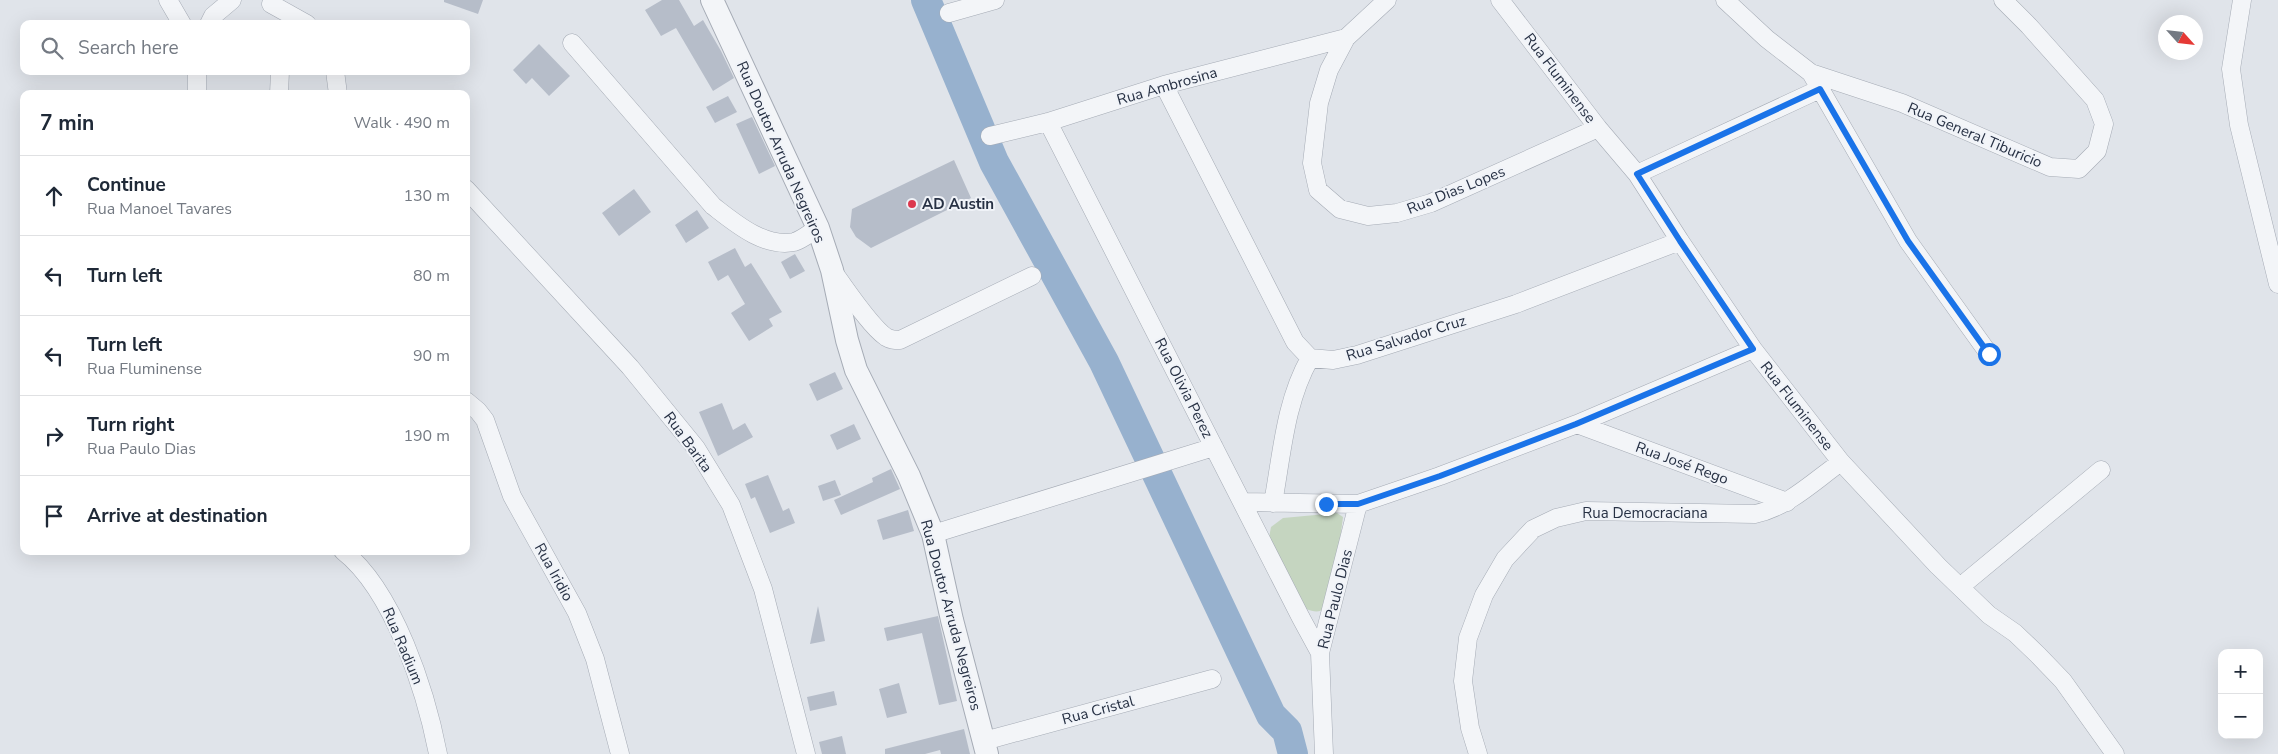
<!DOCTYPE html>
<meta charset="utf-8">
<style>
:root{--surface:#fff;--page:#f6f6f7;--text:#1f2937;--muted:#747a83;--line:#e0e1e3}
body{margin:0;font-family:"Nunito Sans",sans-serif;background:var(--page);color:var(--text)}
.controls{position:absolute;right:15px;bottom:15px;display:grid;overflow:hidden;border-radius:10px;box-shadow:0 5px 20px #0002}
.controls button{width:45px;height:45px;display:grid;place-items:center;padding:0;border:0;border-bottom:1px solid var(--line);background:var(--surface);color:var(--text);font:25px sans-serif}
.compass{position:absolute;left:2158px;top:15px;width:45px;height:45px;border-radius:50%;background:var(--surface);box-shadow:0 5px 20px #0002;rotate:117deg}
.stop{position:absolute;width:15px;height:15px;margin:-11px;border:4px solid #1a73e8;border-radius:50%;background:#fff}
.stop.end{background:#1a73e8;border-color:#fff;box-shadow:0 1px 5px #0008}
.list{margin:0;padding:0;list-style:none}
h2{display:flex;justify-content:space-between;align-items:center;height:65px;margin:0;padding:0 20px;font-size:21px}
h2 small{font-size:16px;font-weight:400;color:var(--muted)}
.list li{display:grid;grid-template-columns:32px 1fr auto;gap:15px;align-items:center;box-sizing:border-box;height:80px;padding:0 20px;border-top:1px solid var(--line)}
.list b{display:block;font-size:19px;white-space:nowrap}
.list p{margin:0;font-size:16px;white-space:nowrap;color:var(--muted)}
.list em{font-size:16px;font-style:normal;color:var(--muted)}
.icon{flex:none;width:28px;height:28px;fill:none;stroke:currentColor;stroke-width:2;stroke-linecap:round;stroke-linejoin:round}
.map{position:relative;flex:none;width:2278px;height:754px;overflow:hidden}
.search{position:absolute;background:var(--surface);box-shadow:0 5px 20px #0002;left:20px;top:20px;width:450px;height:55px;display:flex;align-items:center;gap:12px;box-sizing:border-box;padding:0 18px;border-radius:10px;color:var(--muted);font-size:19px}
.panel{position:absolute;background:var(--surface);box-shadow:0 5px 20px #0002;left:20px;top:90px;width:450px;height:465px;border-radius:10px}
.map>svg:first-child{display:block}
.green{fill:#c5d5c0}
.lines{fill:none;stroke-linecap:round;stroke-linejoin:round}
.river{stroke:#97b1ce;stroke-width:30}
.building{fill:#b6bdc9}
.minor-casing{stroke:#a5abb5;stroke-width:19}
.tertiary-casing{stroke:#a5abb5;stroke-width:24}
.minor{stroke:#f3f5f8;stroke-width:18}
.tertiary{stroke:#f3f5f8;stroke-width:22}
.route{stroke:#1a73e8;stroke-width:6}
.poi-dot{fill:#dc384e;stroke:#f0f3f8;stroke-width:2}
.labels{text-anchor:middle;dominant-baseline:central;stroke-width:4;stroke-linejoin:round;paint-order:stroke}
.street-label{font-size:15px;fill:#273144;stroke:#f0f3f8}
.poi-label{font-size:15px;font-weight:bold;fill:#273144;stroke:#f0f3f8;text-anchor:start}
</style>
<div class="map">
<svg width="2278" height="754" viewBox="0 0 2278 754">
<rect width="100%" height="100%" fill="#e0e4ea"/>
<!-- green -->
<path class="green" d="M 1337,513 L 1343,517 L 1332,601 C 1324,611 1319,614 1306,609 L 1269,538 L 1271,527 L 1283,518 Z"/>
<g class="lines">
<!-- river -->
<path class="river" d="M 926,0 L 994,162 L 1104,362 L 1271,715 L 1287,731 L 1293,754"/>
</g>
<!-- building -->
<path class="building" d="M 444,0 L 483,0 L 478,14 L 444,2 Z
M 662,0 L 679,0 L 694,26 L 703,20 L 721,51 L 734,78 L 713,91 L 676,28 L 661,36 L 645,10 Z
M 539,44 L 570,76 L 549,96 L 532,78 L 526,84 L 513,70 Z
M 728,96 L 737,112 L 715,123 L 706,107 Z
M 752,117 L 775,166 L 759,174 L 736,124 Z
M 954,160 L 971,198 L 871,248 L 856,237 L 850,227 L 852,209 Z
M 634,189 L 651,212 L 619,236 L 602,213 Z
M 697,210 L 709,228 L 686,243 L 675,225 Z
M 735,248 L 745,267 L 751,263 L 782,312 L 769,319 L 773,326 L 749,341 L 731,313 L 745,304 L 728,275 L 718,281 L 708,262 Z
M 795,254 L 805,271 L 790,279 L 781,262 Z
M 835,372 L 843,389 L 817,401 L 809,384 Z
M 722,403 L 733,430 L 745,423 L 753,437 L 718,456 L 699,412 Z
M 854,424 L 861,439 L 837,450 L 830,435 Z
M 891,469 L 900,489 L 841,515 L 834,500 L 873,482 L 872,478 Z
M 768,475 L 783,511 L 789,508 L 795,523 L 770,533 L 755,497 L 751,499 L 745,484 Z
M 835,480 L 841,495 L 823,501 L 818,486 Z
M 908,510 L 914,531 L 883,540 L 877,520 Z
M 818,606 L 825,641 L 810,644 Z
M 938,616 L 957,701 L 939,705 L 922,633 L 887,641 L 884,628 Z
M 899,683 L 907,713 L 887,718 L 879,689 Z
M 834,691 L 837,705 L 810,711 L 807,697 Z
M 964,729 L 970,754 L 941,754 L 940,750 L 925,754 L 885,754 L 885,749 Z
M 842,736 L 846,754 L 822,754 L 819,742 Z"/>
<g class="lines">
<defs>
<path id="minor" d="M 168,0 L 182,24
M 1387,0 L 1346,38 L 1329,70 L 1319,103 L 1312,163 L 1318,190 L 1340,209 L 1368,216 L 1397,213 L 1431,203 L 1598,128
M 1500,0 L 1598,128 L 1637,174 L 1680,241 L 1753,349 L 1841,462 L 1938,566 L 1989,615 L 2015,633 L 2038,655 L 2063,681 L 2115,754
M 1725,0 L 1767,39 L 1811,73 L 1908,241 L 1989,354
M 2242,0 L 2231,69 L 2239,125 L 2278,284
M 271,4 L 307,24
M 949,13 L 995,0
M 209,24 L 213,16 L 232,0
M 572,43 L 713,206 C 735,223 764,248 794,242 C 802,240 811,232 818,228
M 197,71 L 197,94
M 335,71 L 338,94
M 1811,73 L 1902,103 L 2050,167 L 2079,169 L 2097,151 L 2104,124 L 2095,100 L 2029,26 L 2003,0
M 1164,85 L 1295,342 L 1310,358 L 1333,360 L 1357,355 L 1516,304 L 1680,241
M 279,94 L 280,71
M 1048,122 L 1301,618 L 1320,653
M 990,136 L 1048,122 L 1164,85 L 1346,38
M 1637,174 L 1820,89
M 466,189 L 630,367 L 696,448 L 731,505 L 763,589 L 806,754
M 834,273 C 846,289 870,326 886,337 C 891,340 894,340 900,340 L 1032,276
M 466,401 L 478,411 L 485,420 L 512,496 L 577,613 L 595,659 L 620,754
M 1577,424 L 1787,502
M 1242,502 L 1358,504 L 1440,476 L 1577,424 L 1753,349
M 1273,503 C 1282,454 1285,402 1310,358
M 933,534 L 1214,447
M 343,551 C 394,591 426,692 438,754
M 1960,587 L 2101,470
M 984,741 L 1212,679
M 1324,754 L 1320,653 L 1358,504
M 1478,754 L 1470,728 L 1463,681 L 1468,638 L 1484,595 L 1505,559 L 1533,529 L 1556,518 L 1586,511 L 1755,514 C 1788,507 1814,481 1841,462"/>
<path id="tertiary" d="M 712,0 L 818,228 L 832,270 L 847,340 L 856,370 L 909,476 L 933,534 L 952,620 L 987,754"/>
</defs>
<!-- minor casing -->
<use href="#minor" class="minor-casing"/>
<!-- tertiary casing -->
<use href="#tertiary" class="tertiary-casing"/>
<!-- minor -->
<use href="#minor" class="minor"/>
<!-- tertiary -->
<use href="#tertiary" class="tertiary"/>
</g>
<g class="lines">
<!-- route -->
<path class="route" d="M 1326,504 L 1358,504 L 1440,476 L 1576,424 L 1753,349 L 1680,241 L 1637,174 L 1820,89 L 1908,241 L 1989,354"/>
</g>
<!-- markers -->
<circle class="poi-dot" cx="912" cy="204" r="5"/>
<g class="labels">
<!-- street labels -->
<g class="street-label">
<text transform="translate(1560 78) rotate(53)">Rua Fluminense</text>
<text transform="translate(1167 86) rotate(-16)">Rua Ambrosina</text>
<text transform="translate(1975 135) rotate(23)">Rua General Tiburicio</text>
<text transform="translate(781 152) rotate(66)">Rua Doutor Arruda Negreiros</text>
<text transform="translate(1456 190) rotate(-22)">Rua Dias Lopes</text>
<text transform="translate(1406 338) rotate(-17)">Rua Salvador Cruz</text>
<text transform="translate(1184 388) rotate(63)">Rua Olivia Perez</text>
<text transform="translate(1797 406) rotate(52)">Rua Fluminense</text>
<text transform="translate(688 442) rotate(54)">Rua Barita</text>
<text transform="translate(1682 463) rotate(20)">Rua José Rego</text>
<text x="1645" y="513">Rua Democraciana</text>
<text transform="translate(554 572) rotate(61)">Rua Iridio</text>
<text transform="translate(1335 599) rotate(-76)">Rua Paulo Dias</text>
<text transform="translate(951 615) rotate(75)">Rua Doutor Arruda Negreiros</text>
<text transform="translate(403 646) rotate(67)">Rua Radium</text>
<text transform="translate(1098 710) rotate(-15)">Rua Cristal</text>
</g>
<!-- poi labels -->
<g class="poi-label">
<text x="922" y="204">AD Austin</text>
</g>
</g>
</svg>
<div class="controls">
<button>+</button>
<button>−</button>
</div>
<svg class="compass" viewBox="-18 -18 36 36"><path d="M0-13l5 13h-10z" fill="#e53935"/><path d="M0 13l5-13h-10z" fill="#747a83"/></svg>
<div class="stop" style="left:1989px;top:354px"></div>
<div class="stop end" style="left:1326px;top:504px"></div>
<div class="search"><svg class="icon" aria-label="search" viewBox="0 0 24 24"><circle cx="10" cy="10" r="6"/><path d="M15 15l6 6"/></svg>Search here</div>
<section class="panel">
<h2>7 min<small>Walk · 490 m</small></h2>
<ul class="list">
<li><svg class="icon" aria-label="ahead" viewBox="0 0 24 24"><path d="M12 20V5M6 11l6-6 6 6"/></svg><div><b>Continue</b><p>Rua Manoel Tavares</p></div><em>130 m</em></li>
<li><svg class="icon" aria-label="left" viewBox="0 0 24 24"><path d="M17 20v-9H6M10 6l-5 5 5 5"/></svg><div><b>Turn left</b></div><em>80 m</em></li>
<li><svg class="icon" aria-label="left" viewBox="0 0 24 24"><path d="M17 20v-9H6M10 6l-5 5 5 5"/></svg><div><b>Turn left</b><p>Rua Fluminense</p></div><em>90 m</em></li>
<li><svg class="icon" aria-label="right" viewBox="0 0 24 24"><path d="M7 20v-9h11M14 6l5 5-5 5"/></svg><div><b>Turn right</b><p>Rua Paulo Dias</p></div><em>190 m</em></li>
<li><svg class="icon" aria-label="arrive" viewBox="0 0 24 24"><path d="M6 21V4h12l-3 4 3 4H6"/></svg><div><b>Arrive at destination</b></div></li>
</ul>
</section>
</div>
